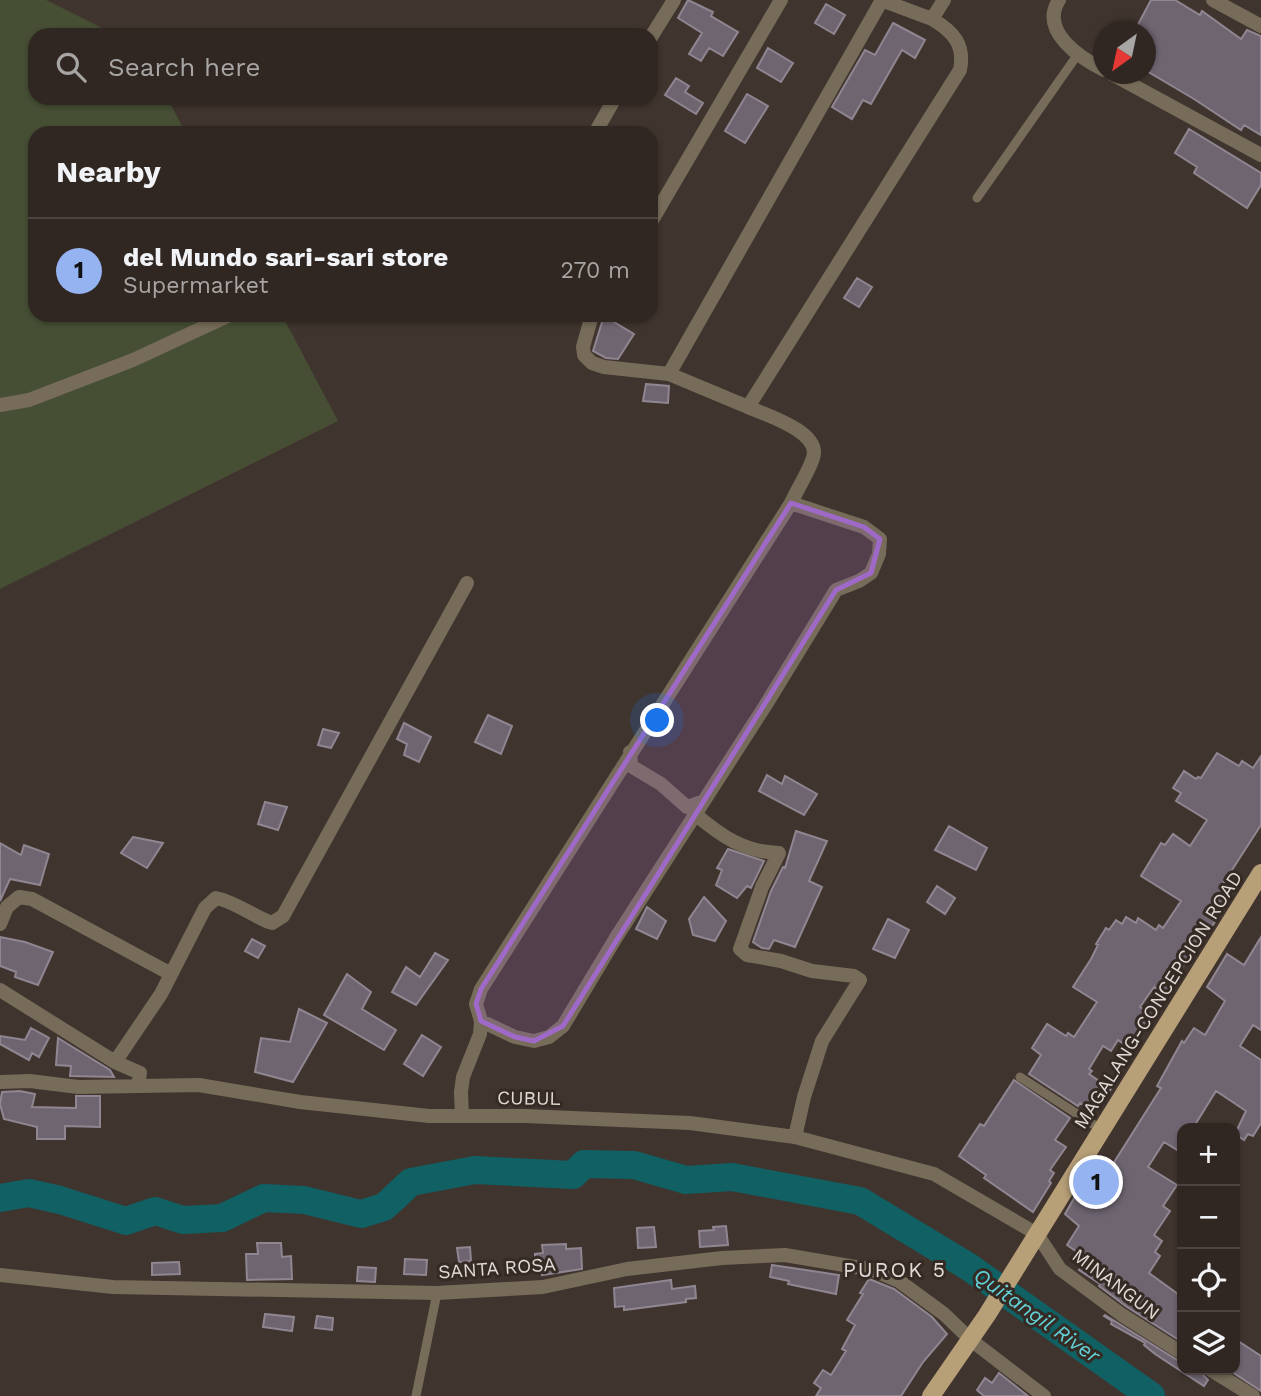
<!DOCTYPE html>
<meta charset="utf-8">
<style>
:root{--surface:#302722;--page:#382f2a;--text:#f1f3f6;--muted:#a8a5a5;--line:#4b4440;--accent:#95b2f1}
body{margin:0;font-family:"Work Sans",sans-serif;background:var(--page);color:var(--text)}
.controls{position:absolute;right:21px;bottom:21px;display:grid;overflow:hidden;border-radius:14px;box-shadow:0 2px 5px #0004}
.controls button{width:63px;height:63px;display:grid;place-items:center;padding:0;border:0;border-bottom:2px solid var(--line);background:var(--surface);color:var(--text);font:35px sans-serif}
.compass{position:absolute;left:1093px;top:21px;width:63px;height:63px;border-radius:50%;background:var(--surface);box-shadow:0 2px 5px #0004;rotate:213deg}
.you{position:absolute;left:658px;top:721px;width:24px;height:24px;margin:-18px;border:5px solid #fff;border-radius:50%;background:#1a73e8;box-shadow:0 0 0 10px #1a73e833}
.badge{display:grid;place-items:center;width:46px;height:46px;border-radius:50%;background:var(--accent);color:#111;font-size:23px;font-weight:700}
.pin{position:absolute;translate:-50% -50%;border:4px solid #fff;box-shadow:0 2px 7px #0006}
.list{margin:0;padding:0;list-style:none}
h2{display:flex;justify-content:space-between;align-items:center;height:91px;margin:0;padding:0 28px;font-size:30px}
h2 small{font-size:23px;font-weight:400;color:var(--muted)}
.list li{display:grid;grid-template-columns:46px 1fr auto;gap:21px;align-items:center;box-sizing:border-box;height:105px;padding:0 28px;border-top:2px solid var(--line)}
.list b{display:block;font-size:26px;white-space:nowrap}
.list p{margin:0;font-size:23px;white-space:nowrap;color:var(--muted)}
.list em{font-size:23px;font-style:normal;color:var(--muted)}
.icon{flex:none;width:38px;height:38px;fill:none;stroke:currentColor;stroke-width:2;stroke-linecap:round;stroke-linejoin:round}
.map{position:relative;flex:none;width:1261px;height:1396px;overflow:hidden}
.search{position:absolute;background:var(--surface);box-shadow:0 2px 5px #0004;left:28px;top:28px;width:630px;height:77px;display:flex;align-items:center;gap:18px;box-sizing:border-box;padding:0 24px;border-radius:21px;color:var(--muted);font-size:26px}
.panel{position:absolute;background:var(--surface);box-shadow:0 2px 5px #0004;left:28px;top:126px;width:630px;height:196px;border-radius:21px}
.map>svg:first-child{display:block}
.green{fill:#464f34}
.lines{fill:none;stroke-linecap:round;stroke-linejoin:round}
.river{stroke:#106064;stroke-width:28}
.building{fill:#6e6570;stroke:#8f8691;stroke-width:2}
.lane{stroke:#776c59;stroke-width:9}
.street{stroke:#776c59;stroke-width:14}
.primary{stroke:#b79f78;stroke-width:18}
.marked{fill:#9f69c7;fill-opacity:0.2;stroke:#9f69c7;stroke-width:5;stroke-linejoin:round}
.labels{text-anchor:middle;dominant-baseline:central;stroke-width:6;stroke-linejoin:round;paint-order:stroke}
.street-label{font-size:19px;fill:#e1dad6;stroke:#352a24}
.neighbourhood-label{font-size:21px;letter-spacing:2px;fill:#e1dad6;stroke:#352a24}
.water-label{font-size:21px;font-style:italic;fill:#63d2d8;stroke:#352a24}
</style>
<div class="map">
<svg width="1261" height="1396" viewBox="0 0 1261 1396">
<rect width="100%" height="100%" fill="#40342e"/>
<!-- green -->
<path class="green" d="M 0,0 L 46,0 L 116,35 L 35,35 L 35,98 L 167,98 L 186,133 L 35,133 L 35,315 L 282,315 L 338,421 L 0,589 Z"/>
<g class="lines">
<!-- river -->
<path class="river" d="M 0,1198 L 29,1193 L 60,1200 L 126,1221 L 155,1211 L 183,1220 L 222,1218 L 264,1198 L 304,1200 L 361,1214 L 384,1207 L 411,1182 L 475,1170 L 573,1175 L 584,1164 L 634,1165 L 686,1180 L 732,1177 L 860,1201 L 969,1267 L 1151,1396"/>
</g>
<!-- building -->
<path class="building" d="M 688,0 L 713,12 L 711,16 L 738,32 L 723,56 L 709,48 L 701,61 L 689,54 L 702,33 L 678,18 Z
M 1151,0 L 1175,0 L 1200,15 L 1202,11 L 1241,39 L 1247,30 L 1261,36 L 1261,135 L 1244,125 L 1241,130 L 1194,99 L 1145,70 L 1145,32 L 1134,32 Z
M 826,4 L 845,15 L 834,34 L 815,23 Z
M 893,23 L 925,40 L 915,58 L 902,50 L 871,104 L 863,100 L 852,119 L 832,107 L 865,50 L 875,55 Z
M 768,48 L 793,63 L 781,82 L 757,68 Z
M 676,78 L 689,86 L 685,92 L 703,103 L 696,114 L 665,95 Z
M 747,94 L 768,106 L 745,143 L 725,131 Z
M 1189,129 L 1261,173 L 1261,185 L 1247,208 L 1194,173 L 1197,167 L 1175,153 Z
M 857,278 L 872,287 L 859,307 L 844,298 Z
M 604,316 L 634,334 L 618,359 L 606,358 L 593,351 Z
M 646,384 L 669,386 L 668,403 L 643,401 Z
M 488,715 L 512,726 L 501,754 L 475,742 Z
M 404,723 L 431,737 L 419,762 L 404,755 L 407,744 L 397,739 Z
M 323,729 L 339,733 L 331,748 L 318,745 Z
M 1217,753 L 1239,766 L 1242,761 L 1253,768 L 1261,756 L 1261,825 L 1221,887 L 1230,892 L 1214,917 L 1217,919 L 1207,933 L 1205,931 L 1166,994 L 1154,987 L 1140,1007 L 1154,1016 L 1131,1049 L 1118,1040 L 1111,1051 L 1103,1046 L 1089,1069 L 1092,1071 L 1089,1074 L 1111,1089 L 1093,1112 L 1080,1103 L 1078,1106 L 1029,1074 L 1041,1055 L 1032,1048 L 1047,1024 L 1066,1036 L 1068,1033 L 1074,1037 L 1097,1002 L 1073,987 L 1091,959 L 1098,945 L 1096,944 L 1106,928 L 1109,930 L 1116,920 L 1122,924 L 1126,917 L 1136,923 L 1138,918 L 1156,930 L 1159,925 L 1163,928 L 1181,901 L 1141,876 L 1161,843 L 1165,845 L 1173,834 L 1190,846 L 1207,820 L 1176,801 L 1181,793 L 1173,788 L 1184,771 L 1196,779 L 1198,777 L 1201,778 Z
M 767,775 L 782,784 L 785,776 L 817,794 L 804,815 L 759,791 Z
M 265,802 L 287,807 L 278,830 L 258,824 Z
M 949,826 L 987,848 L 976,870 L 935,850 Z
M 796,831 L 827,841 L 809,881 L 822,887 L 795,947 L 774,940 L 769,949 L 762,948 L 753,942 L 771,891 L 783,867 L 785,868 Z
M 133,837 L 163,843 L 147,868 L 121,853 Z
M 0,843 L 21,855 L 24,845 L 49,854 L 40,885 L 10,879 L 0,901 Z
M 728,849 L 764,861 L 751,888 L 747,886 L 737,898 L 716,885 L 722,870 L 717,868 Z
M 937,886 L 955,898 L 945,914 L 927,902 Z
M 704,897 L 726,921 L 715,941 L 693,935 L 689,919 Z
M 647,907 L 666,921 L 657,939 L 636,929 Z
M 888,919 L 909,930 L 895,958 L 873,949 Z
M 0,937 L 25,942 L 53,952 L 38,985 L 15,977 L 16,972 L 0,966 Z
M 1261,937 L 1261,1030 L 1253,1025 L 1240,1046 L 1261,1060 L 1261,1123 L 1253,1136 L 1248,1134 L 1244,1140 L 1235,1134 L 1246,1111 L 1216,1091 L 1193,1128 L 1182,1128 L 1182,1153 L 1164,1142 L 1148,1167 L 1177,1185 L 1163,1206 L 1170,1211 L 1154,1235 L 1162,1241 L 1155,1252 L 1160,1256 L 1149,1273 L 1182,1297 L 1182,1342 L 1127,1307 L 1099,1286 L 1100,1284 L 1079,1270 L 1085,1261 L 1078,1257 L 1080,1254 L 1067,1245 L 1079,1226 L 1065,1214 L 1091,1169 L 1094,1171 L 1100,1163 L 1109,1169 L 1111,1167 L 1161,1088 L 1157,1086 L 1182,1041 L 1184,1043 L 1194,1028 L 1205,1035 L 1225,1001 L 1207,987 L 1227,954 L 1244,965 Z
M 252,939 L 265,946 L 258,958 L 245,951 Z
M 435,953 L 448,960 L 416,1005 L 392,992 L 406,967 L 420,977 Z
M 347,974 L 371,992 L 362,1009 L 396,1030 L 384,1050 L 324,1015 Z
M 299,1009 L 327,1023 L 293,1082 L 255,1072 L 261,1038 L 290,1042 Z
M 31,1028 L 49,1038 L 39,1057 L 32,1053 L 29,1060 L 0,1044 L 0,1036 L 25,1040 Z
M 422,1035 L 441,1047 L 423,1076 L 404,1064 Z
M 58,1038 L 110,1070 L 114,1077 L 70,1076 L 71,1066 L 56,1065 Z
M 1014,1080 L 1070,1118 L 1055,1140 L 1066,1147 L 1050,1170 L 1054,1173 L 1049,1181 L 1051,1183 L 1033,1212 L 984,1178 L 986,1175 L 959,1156 L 980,1124 L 984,1126 Z
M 20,1091 L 35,1094 L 32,1107 L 76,1108 L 76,1096 L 100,1096 L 100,1127 L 65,1126 L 65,1139 L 37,1139 L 37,1127 L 4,1119 L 0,1104 L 2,1092 Z
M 726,1226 L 728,1245 L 700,1247 L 699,1231 L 714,1230 L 713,1227 Z
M 654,1227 L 656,1247 L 638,1248 L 637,1228 Z
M 257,1243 L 281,1243 L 282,1257 L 291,1256 L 292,1279 L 247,1280 L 246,1254 L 258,1254 Z
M 566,1244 L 566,1249 L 581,1248 L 582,1269 L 542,1275 L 541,1266 L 535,1266 L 535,1254 L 543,1253 L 542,1245 Z
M 470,1247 L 471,1261 L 459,1262 L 457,1248 Z
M 405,1259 L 427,1260 L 426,1275 L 404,1274 Z
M 179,1262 L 180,1274 L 152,1275 L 152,1263 Z
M 772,1265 L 839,1275 L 836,1294 L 802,1287 L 788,1284 L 789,1281 L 770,1277 Z
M 358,1267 L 376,1268 L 375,1282 L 357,1281 Z
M 869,1279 L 894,1289 L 932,1317 L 947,1334 L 923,1362 L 901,1396 L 816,1396 L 821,1388 L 814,1383 L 823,1370 L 831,1375 L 846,1351 L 842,1349 L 855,1325 L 847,1320 L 863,1294 L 860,1293 Z
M 671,1280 L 672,1289 L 695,1286 L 696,1298 L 686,1299 L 686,1302 L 624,1310 L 624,1306 L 615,1307 L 614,1288 Z
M 265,1314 L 294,1317 L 292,1331 L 263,1327 Z
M 1105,1315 L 1182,1363 L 1182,1370 L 1201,1370 L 1203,1375 L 1208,1380 L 1204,1386 L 1155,1354 L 1144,1345 L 1145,1343 L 1111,1324 L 1112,1321 L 1104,1316 Z
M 317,1316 L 333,1318 L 332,1330 L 315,1328 Z
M 1235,1339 L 1261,1356 L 1261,1391 L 1229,1370 L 1235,1370 Z
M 999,1373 L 1028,1396 L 984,1396 L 977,1390 L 985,1378 L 992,1383 Z"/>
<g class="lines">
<!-- lane -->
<path class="lane" d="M 977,198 L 1078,54
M 1020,1077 L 1102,1130
M 416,1396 L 437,1293"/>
<!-- street -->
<path class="street" d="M 881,0 L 932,19
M 1059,0 C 1039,31 1080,58 1104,70
M 1213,0 L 1261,26
M 651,37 L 674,0
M 1112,74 L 1261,155
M 595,133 L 615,98
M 651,222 L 781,0
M 592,315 L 583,347 L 584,355 L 592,363 L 604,367 L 669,374 L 748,407 L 960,70 C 965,45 954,32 932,19 L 944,0
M 669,374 L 882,0
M 0,405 L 29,400 L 133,360 L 230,315
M 630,752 L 631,766 L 661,784 L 687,807 L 704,801
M 695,814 C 721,836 744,852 779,853 L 762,887 L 740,949 L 747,955 L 781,961 L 812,971 L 854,976 L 860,980 L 822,1041 L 804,1097 L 795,1137
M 0,924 L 7,907 L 19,897 L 32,899 L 171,974
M 0,990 L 115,1062
M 481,1021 L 515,1037 L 534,1041 L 549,1037 L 563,1026 L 617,936 L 765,706 L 836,590 L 859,581 L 871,573 L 879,554 L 880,539 L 864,527 L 791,503
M 0,1082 L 30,1081 L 78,1087 L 199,1085 L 300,1102 L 429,1116 L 525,1116 L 690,1123 L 795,1137 L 934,1174 L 1037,1234 L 1060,1269 L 1122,1315 L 1182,1353
M 138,1086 L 140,1073 L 115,1062 L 161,994 L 205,908 L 216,898 C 236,902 252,916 272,923 L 283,916 L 467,583
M 462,1116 L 461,1092 L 463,1077 L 480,1034 L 481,1021 L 476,1004 L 481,989 L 791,503 C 798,488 808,473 813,458 C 822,432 766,415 748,407
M 0,1275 L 113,1287 L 437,1293 L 543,1287 L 627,1269 L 722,1258 L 785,1255 L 873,1270 L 899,1281 L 944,1314 L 971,1340 L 1044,1396
M 1211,1370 L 1253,1396"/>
<!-- primary -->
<path class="primary" d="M 931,1396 L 987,1315 L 1261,873"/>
</g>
<!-- marked area -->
<path class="marked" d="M 791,503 L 864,527 L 880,539 L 871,573 L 836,590 L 563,1026 L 534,1041 L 515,1037 L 481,1021 L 476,1004 L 481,989 Z"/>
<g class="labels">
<!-- street labels -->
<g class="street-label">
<text transform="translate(1158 1000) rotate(-58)">MAGALANG-CONCEPCION ROAD</text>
<text transform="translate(529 1098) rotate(1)">CUBUL</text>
<text transform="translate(497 1268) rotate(-4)">SANTA ROSA</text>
<text transform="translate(1116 1284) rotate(37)">MINANGUN</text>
</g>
<!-- neighbourhood labels -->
<g class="neighbourhood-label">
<text x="895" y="1269">PUROK 5</text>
</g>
<!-- water labels -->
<g class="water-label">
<text transform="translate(1037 1315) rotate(35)">Quitangil River</text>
</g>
</g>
</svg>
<div class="controls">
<button>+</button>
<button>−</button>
<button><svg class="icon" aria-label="locate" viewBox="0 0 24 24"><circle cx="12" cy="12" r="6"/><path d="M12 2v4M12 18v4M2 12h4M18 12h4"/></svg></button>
<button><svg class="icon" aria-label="layers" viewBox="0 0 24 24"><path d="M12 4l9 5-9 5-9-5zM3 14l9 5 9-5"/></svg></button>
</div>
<svg class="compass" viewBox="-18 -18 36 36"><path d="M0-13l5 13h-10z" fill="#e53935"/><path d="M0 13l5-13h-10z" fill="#a8a5a5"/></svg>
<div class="you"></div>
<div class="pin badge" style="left:1096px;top:1182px">1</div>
<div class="search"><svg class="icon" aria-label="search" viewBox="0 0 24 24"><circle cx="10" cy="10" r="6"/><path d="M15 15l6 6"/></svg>Search here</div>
<section class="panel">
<h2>Nearby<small></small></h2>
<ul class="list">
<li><span class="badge">1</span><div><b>del Mundo sari-sari store</b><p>Supermarket</p></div><em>270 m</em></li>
</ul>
</section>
</div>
